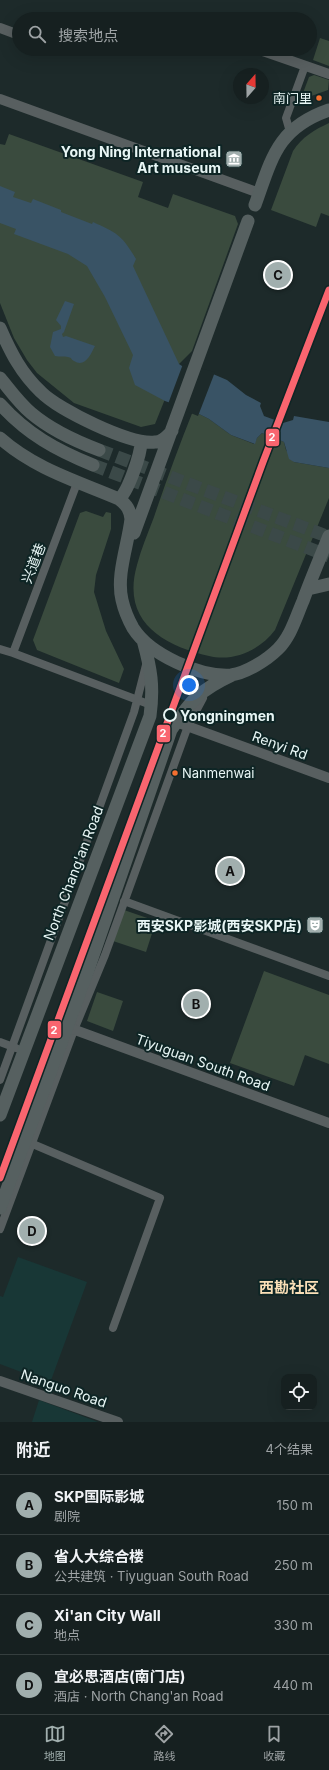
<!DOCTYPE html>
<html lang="zh">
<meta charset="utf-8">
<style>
:root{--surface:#162020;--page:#232d2d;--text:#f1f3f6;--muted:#9ea3a5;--line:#353e3e;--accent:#a1afae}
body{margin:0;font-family:Inter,"Noto Sans SC",sans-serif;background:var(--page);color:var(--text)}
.controls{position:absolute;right:12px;bottom:12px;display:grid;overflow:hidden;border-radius:8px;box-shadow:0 4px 16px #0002}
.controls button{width:36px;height:36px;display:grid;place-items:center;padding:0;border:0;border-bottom:1px solid var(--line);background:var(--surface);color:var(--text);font:20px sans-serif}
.compass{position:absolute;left:233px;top:68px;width:36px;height:36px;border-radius:50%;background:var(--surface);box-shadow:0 4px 16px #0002;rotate:20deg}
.you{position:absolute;left:189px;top:685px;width:14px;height:14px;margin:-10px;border:3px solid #fff;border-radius:50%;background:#1a73e8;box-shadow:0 0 0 6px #1a73e833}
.badge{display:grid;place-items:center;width:26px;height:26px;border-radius:50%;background:var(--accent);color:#111;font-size:13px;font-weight:700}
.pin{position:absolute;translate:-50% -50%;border:2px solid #fff;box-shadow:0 1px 4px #0006}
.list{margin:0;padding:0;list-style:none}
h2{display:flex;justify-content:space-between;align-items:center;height:52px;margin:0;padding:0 16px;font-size:17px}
h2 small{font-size:13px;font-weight:400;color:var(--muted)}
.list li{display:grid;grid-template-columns:26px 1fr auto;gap:12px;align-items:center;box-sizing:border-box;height:60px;padding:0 16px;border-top:1px solid var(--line)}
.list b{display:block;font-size:15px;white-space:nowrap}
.list p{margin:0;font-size:13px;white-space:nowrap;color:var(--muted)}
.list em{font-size:13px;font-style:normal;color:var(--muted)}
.icon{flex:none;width:22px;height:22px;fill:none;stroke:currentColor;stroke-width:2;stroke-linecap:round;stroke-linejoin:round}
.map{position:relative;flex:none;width:329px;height:1422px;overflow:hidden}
.search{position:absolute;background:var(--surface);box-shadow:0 4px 16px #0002;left:12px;right:12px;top:12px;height:44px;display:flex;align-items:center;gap:10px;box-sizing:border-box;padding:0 14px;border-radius:22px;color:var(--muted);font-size:15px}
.sheet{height:292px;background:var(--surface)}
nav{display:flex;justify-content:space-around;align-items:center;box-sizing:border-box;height:56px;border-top:1px solid var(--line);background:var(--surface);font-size:11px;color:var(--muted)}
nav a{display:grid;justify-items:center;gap:2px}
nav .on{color:var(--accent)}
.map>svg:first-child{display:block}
.built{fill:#183736}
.green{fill:#3a4b3e}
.water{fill:#395365}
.pier{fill:#1d2a2a}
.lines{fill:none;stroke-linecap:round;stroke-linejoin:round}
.primary-tunnel{stroke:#3b4948;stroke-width:13;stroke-dasharray:13 6;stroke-linecap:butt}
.minor{stroke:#585f60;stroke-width:8}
.tertiary{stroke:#585f60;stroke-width:10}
.primary{stroke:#566060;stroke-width:13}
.metro-1-casing{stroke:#0e2525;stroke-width:10}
.metro-1{stroke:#f9656f;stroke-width:7}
.bus-dot{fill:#f46f30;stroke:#0e2525;stroke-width:1.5}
.stop-dot{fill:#0e2525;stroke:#e8f6f5;stroke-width:2}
.labels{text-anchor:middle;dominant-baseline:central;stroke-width:4;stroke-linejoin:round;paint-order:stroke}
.bus-label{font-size:13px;fill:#e8f6f5;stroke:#0e2525;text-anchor:end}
.poi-label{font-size:14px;font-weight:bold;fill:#e8f6f5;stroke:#0e2525;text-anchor:end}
.street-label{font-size:14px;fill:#e8f6f5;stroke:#0e2525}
.stop-label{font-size:14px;font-weight:bold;fill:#e8f6f5;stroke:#0e2525;text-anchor:start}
.neighbourhood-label{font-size:15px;font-weight:bold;fill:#fadfb7;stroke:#0e2525}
.line-badge{stroke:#0e2525;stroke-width:1.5}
.badge-label{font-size:11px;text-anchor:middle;font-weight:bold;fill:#fff}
</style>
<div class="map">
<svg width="329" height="1422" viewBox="0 0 329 1422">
<rect width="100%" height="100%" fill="#1d2a2a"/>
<!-- built -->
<path class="built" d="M 18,1257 L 87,1282 L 50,1383 L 0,1364 L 0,1296 L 3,1297 Z
M 39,1400 L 98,1422 L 32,1422 Z"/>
<!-- green -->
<path class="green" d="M 320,38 L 329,41 L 329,66 L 313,60 Z
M 314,75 L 329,80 L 328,90 L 303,99 L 303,93 L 309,77 Z
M 329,123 L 329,216 L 321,213 L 316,227 L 271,210 L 293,151 C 302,137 314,130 329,123 Z
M 9,134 L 143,182 L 138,197 L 168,208 L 173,194 L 235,216 L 238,224 L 192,351 L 179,364 L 155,424 L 141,427 L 74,403 L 37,373 L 27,360 L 14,338 L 0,303 L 0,144 L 5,145 Z
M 193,411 L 209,419 L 231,435 L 254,444 L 257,438 L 262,433 L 284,442 L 286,450 L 294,462 L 329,468 L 329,498 L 275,630 C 260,650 234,662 209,656 C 162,645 121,621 137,565 C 141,549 148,533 154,517 C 166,481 179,446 193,411 Z
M 86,511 L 103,517 L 106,512 L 111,513 L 111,529 L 96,575 L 94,592 L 106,631 L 124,669 L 119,683 L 37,650 L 33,640 L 80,513 Z
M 124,910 L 156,921 L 146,952 L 113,941 Z
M 264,971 L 329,995 L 329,1064 L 305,1055 L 294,1086 L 230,1063 Z
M 97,992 L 123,1001 L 113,1031 L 87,1021 Z"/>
<!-- water -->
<path class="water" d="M 0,186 L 15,192 L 13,197 L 31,203 L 33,199 L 61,210 L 61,212 L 92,224 L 93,222 C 117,233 122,235 136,259 L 133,266 L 179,364 L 185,368 L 213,374 L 227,380 L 246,395 L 261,403 L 260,406 L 264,416 L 283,423 L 293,420 L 294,416 L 329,422 L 329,468 L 294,462 L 289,459 L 284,442 L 262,433 L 257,438 L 255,444 L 231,435 L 209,419 L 193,411 L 165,401 L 135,385 L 129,368 L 133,355 L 105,297 L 87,266 L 68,254 L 14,234 L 16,229 L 0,223 Z
M 65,301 L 74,304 L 64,332 L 62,334 L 63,337 L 66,336 L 95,346 C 91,354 85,368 74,361 C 70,359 73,358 68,357 C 64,356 60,357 55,356 L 50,347 L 53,332 L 61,329 L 61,326 L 56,320 Z"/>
<!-- pier -->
<path class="pier" d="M 183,364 L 215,372 L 198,416 L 168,404 Z"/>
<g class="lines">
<!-- primary-tunnel -->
<path class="primary-tunnel" d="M 99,450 L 329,537
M 93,465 L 329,556"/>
<!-- minor -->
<path class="minor" d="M 290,132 L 286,118 L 305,66
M 77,483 L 13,653 L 151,705
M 0,649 L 13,653
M 124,901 L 329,976
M 0,1042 L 16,1048
M 0,1080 L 134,712 L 146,665
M 28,1142 L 160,1198 L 113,1328
M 0,1229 L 74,1030 L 105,955 L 188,726 L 203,698"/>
<!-- tertiary -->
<path class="tertiary" d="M 0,28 L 19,35
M 257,49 L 329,74
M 0,99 L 259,193
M 176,722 L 329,778
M 67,1027 L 329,1123
M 0,1381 L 118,1422"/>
<!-- primary -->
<path class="primary" d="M 255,205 C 272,158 277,128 329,110
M 0,328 C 11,353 21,373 41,392 C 59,410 130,445 155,442 C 163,442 167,436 172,431
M 0,378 C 10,390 19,403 31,413 C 51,430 75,441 99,450
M 0,404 C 27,434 56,450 93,465
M 0,438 C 35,469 77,481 119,499 C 127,505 130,510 131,519 C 128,545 116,575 122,600 C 124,609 128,619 133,628 C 150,655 200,677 231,675 C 246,673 267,660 278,649 C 291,636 296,617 303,601 C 311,579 320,558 329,536
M 119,499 C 128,492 141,454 141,442
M 134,533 L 248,221
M 308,589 L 329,584
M 0,1115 L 150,716 C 154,686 151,669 143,640
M 0,1208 L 88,970 L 171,730 C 191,700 200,690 232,675"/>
<defs>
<path id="metro-1" d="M 0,1178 L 263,462 L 329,290"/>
</defs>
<!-- metro-1 casing -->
<use href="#metro-1" class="metro-1-casing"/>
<!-- metro-1 -->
<use href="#metro-1" class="metro-1"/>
</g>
<!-- icons -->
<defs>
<symbol id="museum-square" viewBox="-11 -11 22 22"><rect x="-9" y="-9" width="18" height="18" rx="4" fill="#a1afae" stroke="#0e2525"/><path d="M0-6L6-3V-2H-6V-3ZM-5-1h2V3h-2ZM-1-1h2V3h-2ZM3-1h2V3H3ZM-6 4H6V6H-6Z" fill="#fff"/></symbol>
<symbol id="theatre-square" viewBox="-11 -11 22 22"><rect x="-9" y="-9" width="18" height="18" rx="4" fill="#a1afae" stroke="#0e2525"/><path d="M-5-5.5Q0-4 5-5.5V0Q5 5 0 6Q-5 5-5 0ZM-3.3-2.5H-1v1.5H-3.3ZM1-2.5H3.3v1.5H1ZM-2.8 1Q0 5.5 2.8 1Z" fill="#fff"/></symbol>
</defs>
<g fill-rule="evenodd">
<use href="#museum-square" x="224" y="149" width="20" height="20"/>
<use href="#theatre-square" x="305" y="915" width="20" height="20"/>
</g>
<!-- markers -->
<g class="bus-dot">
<circle cx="319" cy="98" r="3.5"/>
<circle cx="175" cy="773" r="3.5"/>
</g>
<circle class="stop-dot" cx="170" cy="715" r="6"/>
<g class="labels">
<!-- bus labels -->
<g class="bus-label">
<text x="312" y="98">南门里</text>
<text x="182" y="773" text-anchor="start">Nanmenwai</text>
</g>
<!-- poi labels -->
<g class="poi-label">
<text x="221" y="151">Yong Ning International<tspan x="221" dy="16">Art museum</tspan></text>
<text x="302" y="925">西安SKP影城(西安SKP店)</text>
</g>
<!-- street labels -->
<g class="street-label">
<text transform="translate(33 563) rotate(-69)">兴道巷</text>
<text transform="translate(280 745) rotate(20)">Renyi Rd</text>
<text transform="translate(73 873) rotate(-69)">North Chang'an Road</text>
<text transform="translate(203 1062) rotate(20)">Tiyuguan South Road</text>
<text transform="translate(64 1388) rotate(19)">Nanguo Road</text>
</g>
<!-- stop labels -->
<g class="stop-label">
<text x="180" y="715">Yongningmen</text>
</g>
<!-- neighbourhood labels -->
<g class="neighbourhood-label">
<text x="289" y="1287">西勘社区</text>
</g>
</g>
<g class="line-badge">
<rect x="265" y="428" width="15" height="19" rx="4" fill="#f9656f"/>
<rect x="156" y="724" width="15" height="19" rx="4" fill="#f9656f"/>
<rect x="47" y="1020" width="15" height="19" rx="4" fill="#f9656f"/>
</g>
<g class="badge-label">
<text x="272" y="441">2</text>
<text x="163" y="737">2</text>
<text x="54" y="1034">2</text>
</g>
</svg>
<div class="controls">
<button><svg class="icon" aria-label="locate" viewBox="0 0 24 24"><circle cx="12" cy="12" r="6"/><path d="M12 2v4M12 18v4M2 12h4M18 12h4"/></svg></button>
</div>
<svg class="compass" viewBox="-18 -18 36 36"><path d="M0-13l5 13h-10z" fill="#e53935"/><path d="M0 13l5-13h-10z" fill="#9ea3a5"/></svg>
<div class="you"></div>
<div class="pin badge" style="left:230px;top:871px">A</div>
<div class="pin badge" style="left:196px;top:1004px">B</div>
<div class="pin badge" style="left:278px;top:275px">C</div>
<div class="pin badge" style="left:32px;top:1231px">D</div>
<div class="search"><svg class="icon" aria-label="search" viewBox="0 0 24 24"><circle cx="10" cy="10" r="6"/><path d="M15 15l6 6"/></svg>搜索地点</div>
</div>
<section class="sheet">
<h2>附近<small>4个结果</small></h2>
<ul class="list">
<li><span class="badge">A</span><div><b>SKP国际影城</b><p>剧院</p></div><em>150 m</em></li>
<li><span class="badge">B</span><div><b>省人大综合楼</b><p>公共建筑 · Tiyuguan South Road</p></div><em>250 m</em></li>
<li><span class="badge">C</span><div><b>Xi'an City Wall</b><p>地点</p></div><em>330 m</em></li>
<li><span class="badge">D</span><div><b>宜必思酒店(南门店)</b><p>酒店 · North Chang'an Road</p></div><em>440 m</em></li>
</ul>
</section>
<nav>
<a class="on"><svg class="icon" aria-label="map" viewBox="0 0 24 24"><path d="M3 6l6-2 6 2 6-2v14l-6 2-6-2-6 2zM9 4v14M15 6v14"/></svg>地图</a>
<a><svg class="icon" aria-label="directions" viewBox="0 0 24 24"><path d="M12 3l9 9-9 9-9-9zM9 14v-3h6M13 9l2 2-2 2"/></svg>路线</a>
<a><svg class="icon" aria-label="saved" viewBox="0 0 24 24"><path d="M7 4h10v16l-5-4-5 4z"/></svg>收藏</a>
</nav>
